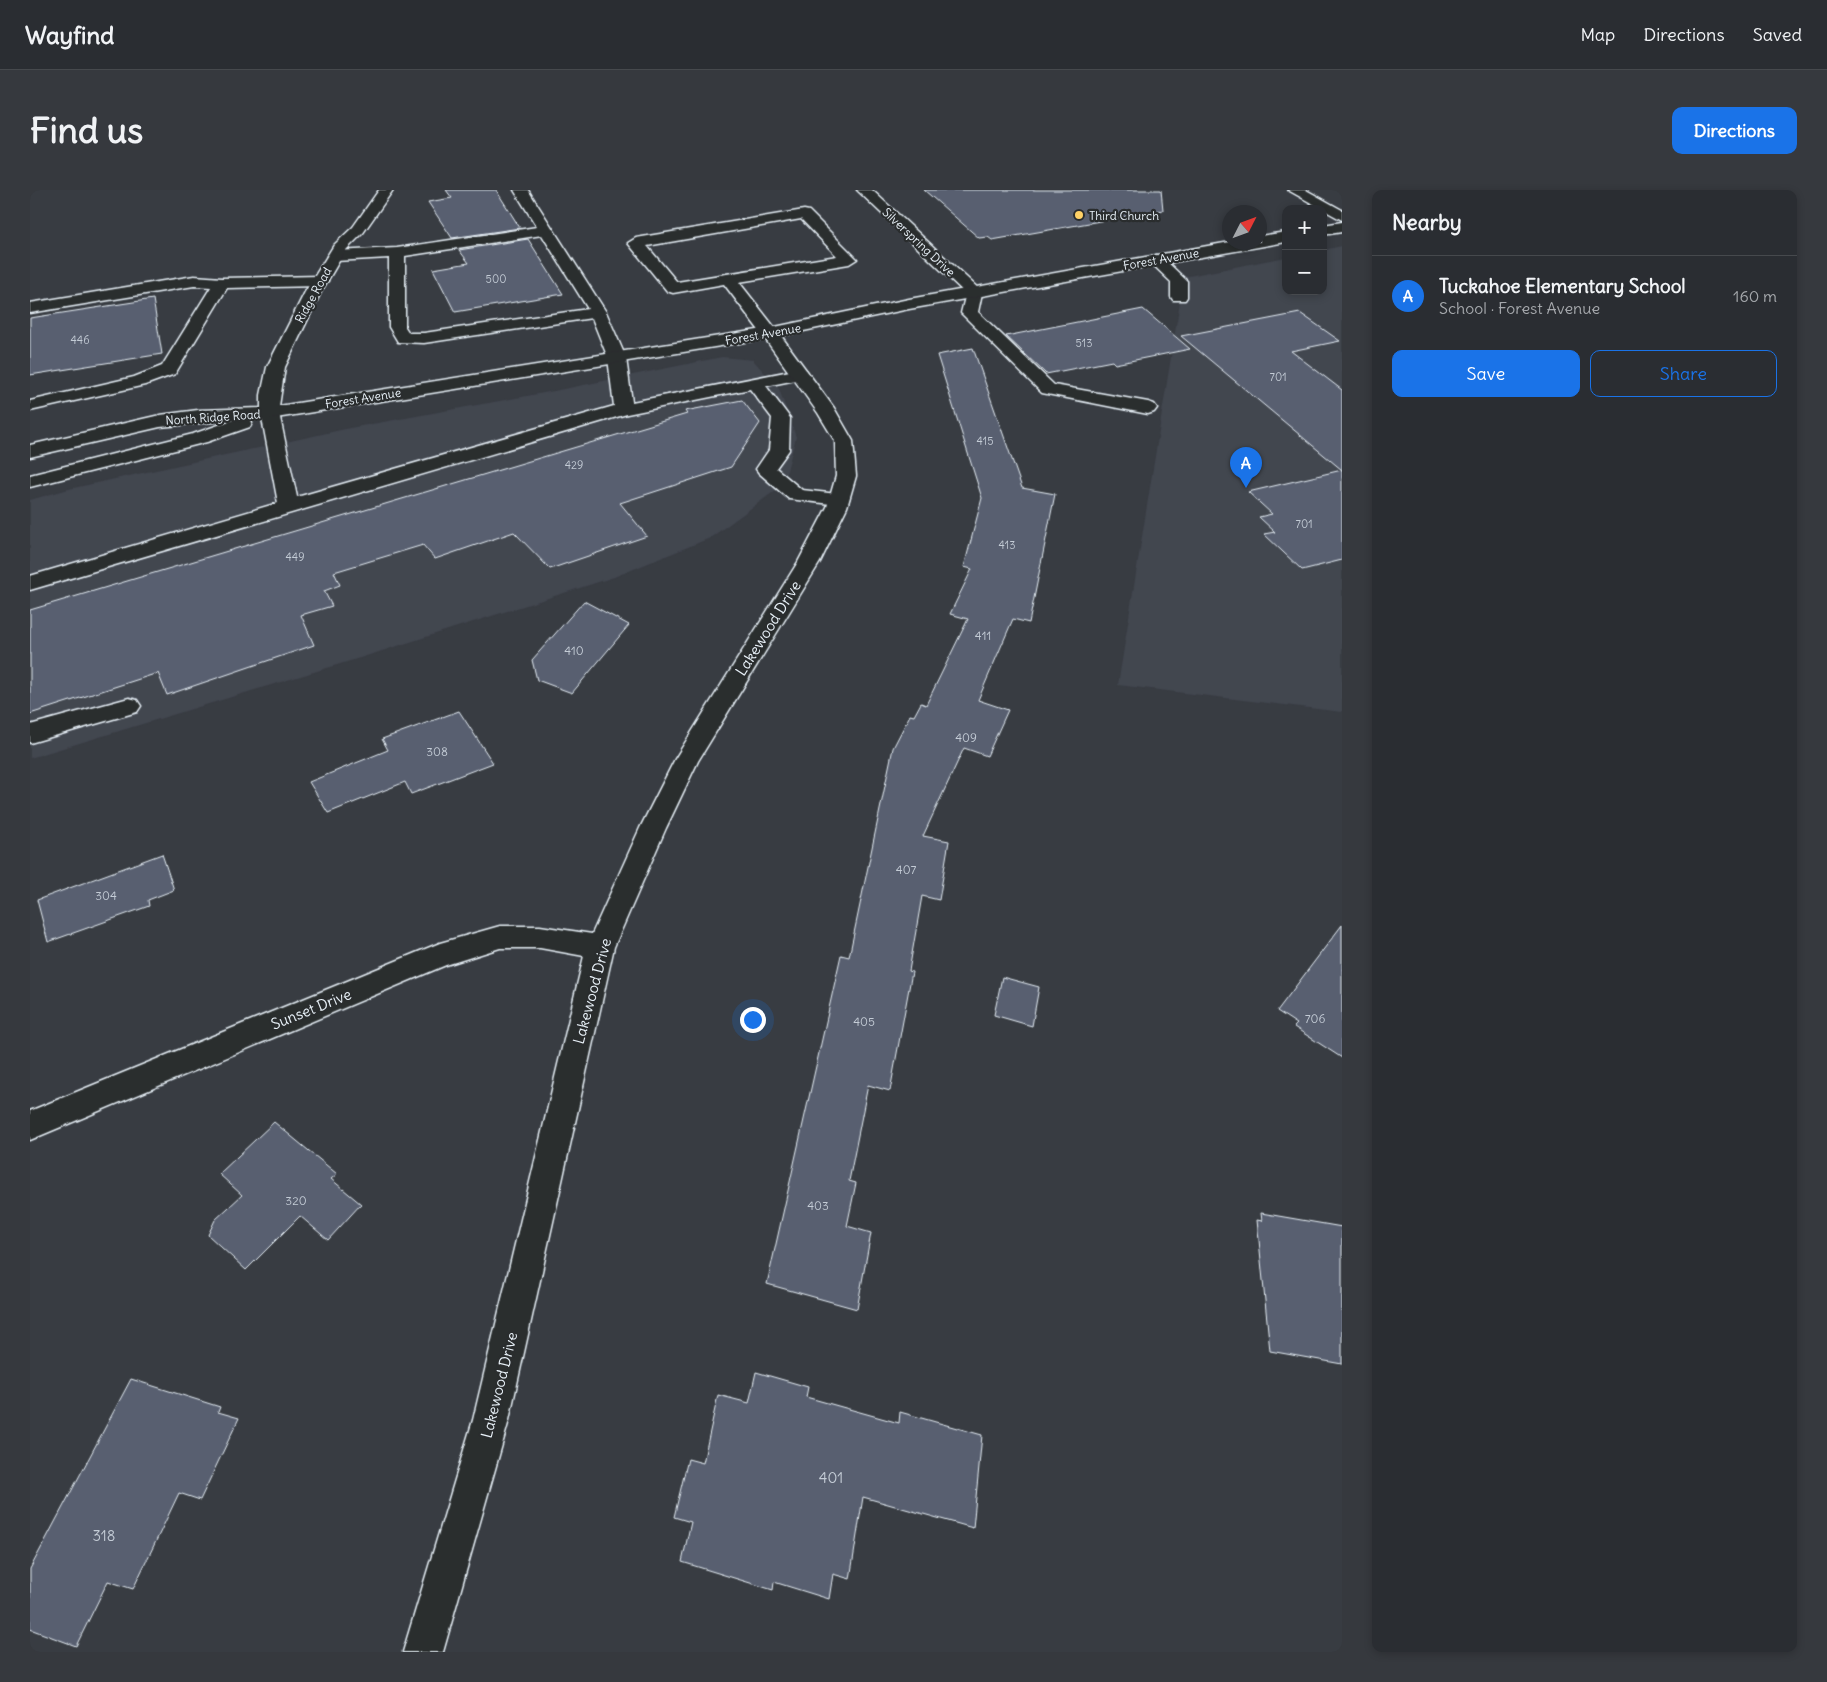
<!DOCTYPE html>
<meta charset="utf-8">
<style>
:root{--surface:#2a2d32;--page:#36393e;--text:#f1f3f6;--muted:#a5a8ac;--line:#46494d;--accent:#1a73e8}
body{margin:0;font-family:Delius,sans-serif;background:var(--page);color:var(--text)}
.controls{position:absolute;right:15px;top:15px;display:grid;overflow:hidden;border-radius:10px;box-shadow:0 2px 8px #0003}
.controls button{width:45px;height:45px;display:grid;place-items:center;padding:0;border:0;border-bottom:1px solid var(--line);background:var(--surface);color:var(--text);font:25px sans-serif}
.compass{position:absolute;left:1192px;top:15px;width:45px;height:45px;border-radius:50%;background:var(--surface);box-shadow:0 2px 8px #0003;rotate:48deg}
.you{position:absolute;left:722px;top:829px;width:18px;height:18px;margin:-12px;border:4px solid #fff;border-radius:50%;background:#1a73e8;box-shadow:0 0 0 8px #1a73e833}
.badge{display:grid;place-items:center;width:32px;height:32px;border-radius:50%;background:var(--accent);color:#fff;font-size:16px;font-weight:700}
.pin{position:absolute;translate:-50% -41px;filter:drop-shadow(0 1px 2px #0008)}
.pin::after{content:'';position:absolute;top:26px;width:18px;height:15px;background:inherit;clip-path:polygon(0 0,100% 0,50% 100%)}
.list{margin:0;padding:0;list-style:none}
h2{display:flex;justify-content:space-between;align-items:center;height:65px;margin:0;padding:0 20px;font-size:21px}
h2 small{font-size:16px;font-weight:400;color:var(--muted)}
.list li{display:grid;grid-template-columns:32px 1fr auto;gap:15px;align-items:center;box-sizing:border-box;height:80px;padding:0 20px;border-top:1px solid var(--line)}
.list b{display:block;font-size:19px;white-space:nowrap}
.list p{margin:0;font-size:16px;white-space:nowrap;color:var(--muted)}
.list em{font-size:16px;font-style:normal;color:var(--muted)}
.actions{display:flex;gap:10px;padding:15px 20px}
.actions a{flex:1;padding:11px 0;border:1px solid var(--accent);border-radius:10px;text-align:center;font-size:18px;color:var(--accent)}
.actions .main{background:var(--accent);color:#fff}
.map{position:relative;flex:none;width:1312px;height:1462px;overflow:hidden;border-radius:10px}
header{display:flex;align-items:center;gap:30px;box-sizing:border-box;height:70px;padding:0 25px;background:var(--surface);border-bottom:1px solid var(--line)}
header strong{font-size:24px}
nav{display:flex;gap:28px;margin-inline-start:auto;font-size:18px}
.intro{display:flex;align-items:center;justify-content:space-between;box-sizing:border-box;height:120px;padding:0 30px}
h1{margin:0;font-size:35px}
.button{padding:12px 22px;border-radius:10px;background:var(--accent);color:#fff;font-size:18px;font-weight:700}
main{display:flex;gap:30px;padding:0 30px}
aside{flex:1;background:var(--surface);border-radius:10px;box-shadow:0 2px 8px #0003}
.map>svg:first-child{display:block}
.built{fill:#424650}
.building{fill:#595f70;stroke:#e8f1f8}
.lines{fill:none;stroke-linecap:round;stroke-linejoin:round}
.lane-casing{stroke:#e8f1f8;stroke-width:3}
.street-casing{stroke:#e8f1f8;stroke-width:3}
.secondary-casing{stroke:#e8f1f8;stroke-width:3}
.lane{fill:#2a2d2e;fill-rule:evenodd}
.street{fill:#2a2d2e;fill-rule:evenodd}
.secondary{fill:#2a2d2e;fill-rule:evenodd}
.poi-dot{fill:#ffd166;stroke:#2a2d2e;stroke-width:2}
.labels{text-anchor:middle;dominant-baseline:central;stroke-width:4.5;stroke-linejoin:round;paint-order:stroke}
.far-number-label{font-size:11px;fill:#c4ccd6}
.far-poi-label{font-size:12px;fill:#e8f1f8;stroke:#2a2d2e;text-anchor:start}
.far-street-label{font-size:12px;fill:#e8f1f8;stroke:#2a2d2e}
.number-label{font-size:12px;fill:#c4ccd6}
.street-label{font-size:15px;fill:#e8f1f8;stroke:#2a2d2e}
.near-number-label{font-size:15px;fill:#c4ccd6}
</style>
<header>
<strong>Wayfind</strong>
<nav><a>Map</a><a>Directions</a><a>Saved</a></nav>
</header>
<div class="intro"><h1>Find us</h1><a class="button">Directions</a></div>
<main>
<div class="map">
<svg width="1312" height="1462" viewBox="0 0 1312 1462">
<rect width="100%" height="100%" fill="#383c42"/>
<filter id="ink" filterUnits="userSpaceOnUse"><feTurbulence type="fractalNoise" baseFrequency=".02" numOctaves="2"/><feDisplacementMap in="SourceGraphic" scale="10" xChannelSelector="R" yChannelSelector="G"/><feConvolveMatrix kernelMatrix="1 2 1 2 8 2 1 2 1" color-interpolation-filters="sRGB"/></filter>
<g filter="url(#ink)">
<!-- built -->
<path class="built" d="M 1312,56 L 1312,522 L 1088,495 L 1154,87 L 1256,67 L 1256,101 L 1293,101 L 1293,60 Z
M 692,167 L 723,170 L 749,199 L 766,247 L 753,295 L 680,348 L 584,387 L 333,467 L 0,568 L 0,310 L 39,299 L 320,238 L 519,202 Z"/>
<!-- building -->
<path class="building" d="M 416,0 L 466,0 L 490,38 L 422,48 L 398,12 L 422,8 Z
M 894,0 L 1131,0 L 1133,20 L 962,50 L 958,47 L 949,48 Z
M 498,49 L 533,104 L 425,122 L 403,79 L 439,73 L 429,60 Z
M 123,109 L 132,164 L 0,185 L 0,128 Z
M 1113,119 L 1160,159 L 1085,174 L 1082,171 L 1016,184 L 976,146 Z
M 1270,123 L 1310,151 L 1261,161 L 1312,200 L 1312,370 L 1272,380 L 1234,344 L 1245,342 L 1229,327 L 1242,324 L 1218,302 L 1312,280 L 1151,146 Z
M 943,158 L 992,298 L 1025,304 L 999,433 L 983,429 L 948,510 L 978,520 L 957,566 L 934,558 L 893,646 L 919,651 L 909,710 L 892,706 L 879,781 L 882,782 L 860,901 L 838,895 L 819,991 L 826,993 L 817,1036 L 841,1043 L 827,1119 L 737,1094 L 811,765 L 819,767 L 863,558 L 880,525 L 884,526 L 891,513 L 896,515 L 938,429 L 920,424 L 942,379 L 934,377 L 952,308 L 907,165 Z
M 712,210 L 730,233 L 701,277 L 590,313 L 617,346 L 520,379 L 484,342 L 405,369 L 393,355 L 304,382 L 310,395 L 294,401 L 302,416 L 271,425 L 284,455 L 137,505 L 128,483 L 0,524 L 0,420 L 657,224 L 655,221 Z
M 554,411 L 599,435 L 542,503 L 507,490 L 502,470 Z
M 429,521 L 463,573 L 381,604 L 375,592 L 298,623 L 279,592 L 358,560 L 352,549 Z
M 132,664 L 144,700 L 118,710 L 119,716 L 18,752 L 7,710 Z
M 1312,735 L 1312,868 L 1264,837 L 1267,834 L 1247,821 Z
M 972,787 L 1009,797 L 1002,836 L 964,825 Z
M 244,932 L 307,984 L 301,989 L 331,1014 L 298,1050 L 270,1026 L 216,1080 L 178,1045 L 185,1030 L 212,1005 L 189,984 Z
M 1231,1023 L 1312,1037 L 1312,1174 L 1240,1161 L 1227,1030 L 1232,1031 Z
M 726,1182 L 778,1197 L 776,1207 L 869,1233 L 870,1222 L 952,1245 L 943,1338 L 833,1307 L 820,1389 L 803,1384 L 799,1409 L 744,1392 L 743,1400 L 652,1372 L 661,1332 L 644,1327 L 658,1269 L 673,1273 L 688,1205 L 719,1213 Z
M 101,1189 L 190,1217 L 188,1222 L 209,1228 L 170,1310 L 149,1303 L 103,1399 L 78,1391 L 46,1456 L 0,1439 L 0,1379 Z"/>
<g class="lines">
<defs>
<path id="lane" d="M 484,0 L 498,0 L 576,122 L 596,168 L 602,212 L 770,179 L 776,180 L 779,184 L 776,188 L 736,196 L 760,228 L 759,260 L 746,278 L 772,300 L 816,305 L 819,309 L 816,313 L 809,315 L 759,309 L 729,283 L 726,279 L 739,260 L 742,228 L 720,199 L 597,224 L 0,400 L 0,386 L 248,313 L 231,223 L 233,219 L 247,219 L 249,223 L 267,307 L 584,216 L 578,168 L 562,128 L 394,153 L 368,152 L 359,137 L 359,68 L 305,71 L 297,66 L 305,61 L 367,58 L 507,37 ZM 512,45 L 558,119 L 394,143 L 379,143 L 375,137 L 375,66 Z
M 1258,0 L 1276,0 L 1312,20 L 1312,30 Z
M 774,20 L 779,21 L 827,69 L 819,74 L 709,92 L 749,143 L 746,147 L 734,147 L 694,94 L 643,103 L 637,101 L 598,53 L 606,48 ZM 771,29 L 807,66 L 647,92 L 617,56 Z
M 1126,65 L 1132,67 L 1157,91 L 1157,107 L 1155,110 L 1143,110 L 1141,107 L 1141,92 L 1118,70 Z
M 164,86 L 192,88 L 290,86 L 298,91 L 290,96 L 197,98 L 145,184 L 115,195 L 0,221 L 0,211 L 104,187 L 132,176 L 181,97 L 164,96 L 0,123 L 0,113 Z
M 944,98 L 952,103 L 948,122 L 1024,195 L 1118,212 L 1124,214 L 1127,218 L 1124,222 L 1118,224 L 1012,203 L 931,123 L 936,103 Z
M 99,508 L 107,510 L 111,516 L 107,522 L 0,553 L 0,535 Z"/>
<path id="street" d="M 827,0 L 842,0 L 950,100 L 952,103 L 950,106 L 938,106 Z
M 740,138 L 746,139 L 804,218 L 823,251 L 826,286 L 817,317 L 790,372 L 668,571 L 636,638 L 584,757 L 479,1230 L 413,1462 L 373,1462 L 443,1230 L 554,766 L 510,758 L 470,758 L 416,775 L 0,950 L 0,921 L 410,753 L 470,736 L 510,736 L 562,744 L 610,638 L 645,569 L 768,372 L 797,317 L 806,286 L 805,251 L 788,223 L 731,143 L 734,139 Z"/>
<path id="secondary" d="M 349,0 L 363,0 L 333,43 L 315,61 L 291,102 L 255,177 L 249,216 L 740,138 L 879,109 L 1200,52 L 1230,52 L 1230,46 L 1256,42 L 1256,52 L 879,119 L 740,148 L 240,229 L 220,229 L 222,233 L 220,237 L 177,252 L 0,297 L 0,285 L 163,244 L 203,230 L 130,237 L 0,267 L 0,255 L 130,225 L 168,220 L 231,218 L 231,205 L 237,177 L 275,102 L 304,55 L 323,37 Z
M 1312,32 L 1312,42 L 1293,45 L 1293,35 Z"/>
</defs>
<!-- lane casing -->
<use href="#lane" class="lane-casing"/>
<!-- street casing -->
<use href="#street" class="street-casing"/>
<!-- secondary casing -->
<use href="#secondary" class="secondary-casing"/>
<!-- lane -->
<use href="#lane" class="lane"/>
<!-- street -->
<use href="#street" class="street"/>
<!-- secondary -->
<use href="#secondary" class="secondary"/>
</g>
</g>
<!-- markers -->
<circle class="poi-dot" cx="1049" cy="25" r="5"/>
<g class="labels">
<!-- far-number labels -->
<g class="far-number-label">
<text x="466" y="89">500</text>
<text x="50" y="150">446</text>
<text x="1054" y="153">513</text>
<text x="1248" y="187">701</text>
<text x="955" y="251">415</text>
<text x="544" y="275">429</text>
<text x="1274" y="334">701</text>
<text x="977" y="355">413</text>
<text x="265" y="367">449</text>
</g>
<!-- far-poi labels -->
<g class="far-poi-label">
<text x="1059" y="25">Third Church</text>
</g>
<!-- far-street labels -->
<g class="far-street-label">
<text transform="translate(889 52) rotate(43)">Silverspring Drive</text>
<text transform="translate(1131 69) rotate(-10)">Forest Avenue</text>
<text transform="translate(283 105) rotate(-61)">Ridge Road</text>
<text transform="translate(733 144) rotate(-10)">Forest Avenue</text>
<text transform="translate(333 208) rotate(-9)">Forest Avenue</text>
<text transform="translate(183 227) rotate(-4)">North Ridge Road</text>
</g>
<!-- number labels -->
<g class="number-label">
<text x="953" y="445">411</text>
<text x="544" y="460">410</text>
<text x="936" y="547">409</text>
<text x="407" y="561">308</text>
<text x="876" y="679">407</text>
<text x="76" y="705">304</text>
<text x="1285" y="828">706</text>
<text x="834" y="831">405</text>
<text x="266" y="1010">320</text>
<text x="788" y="1015">403</text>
</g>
<!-- street labels -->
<g class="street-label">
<text transform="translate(738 438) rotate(-58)">Lakewood Drive</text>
<text transform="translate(562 801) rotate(-75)">Lakewood Drive</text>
<text transform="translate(281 819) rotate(-22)">Sunset Drive</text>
<text transform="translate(469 1195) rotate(-76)">Lakewood Drive</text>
</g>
<!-- near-number labels -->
<g class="near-number-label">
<text x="801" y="1287">401</text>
<text x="74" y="1345">318</text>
</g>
</g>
</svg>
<div class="controls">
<button>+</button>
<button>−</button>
</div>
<svg class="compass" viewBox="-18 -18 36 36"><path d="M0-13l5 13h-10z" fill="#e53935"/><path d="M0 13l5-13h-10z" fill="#a5a8ac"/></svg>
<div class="you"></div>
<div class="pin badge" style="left:1216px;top:298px">A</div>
</div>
<aside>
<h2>Nearby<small></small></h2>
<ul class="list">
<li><span class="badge">A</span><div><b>Tuckahoe Elementary School</b><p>School · Forest Avenue</p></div><em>160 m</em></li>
</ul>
<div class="actions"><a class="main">Save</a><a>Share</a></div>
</aside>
</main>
